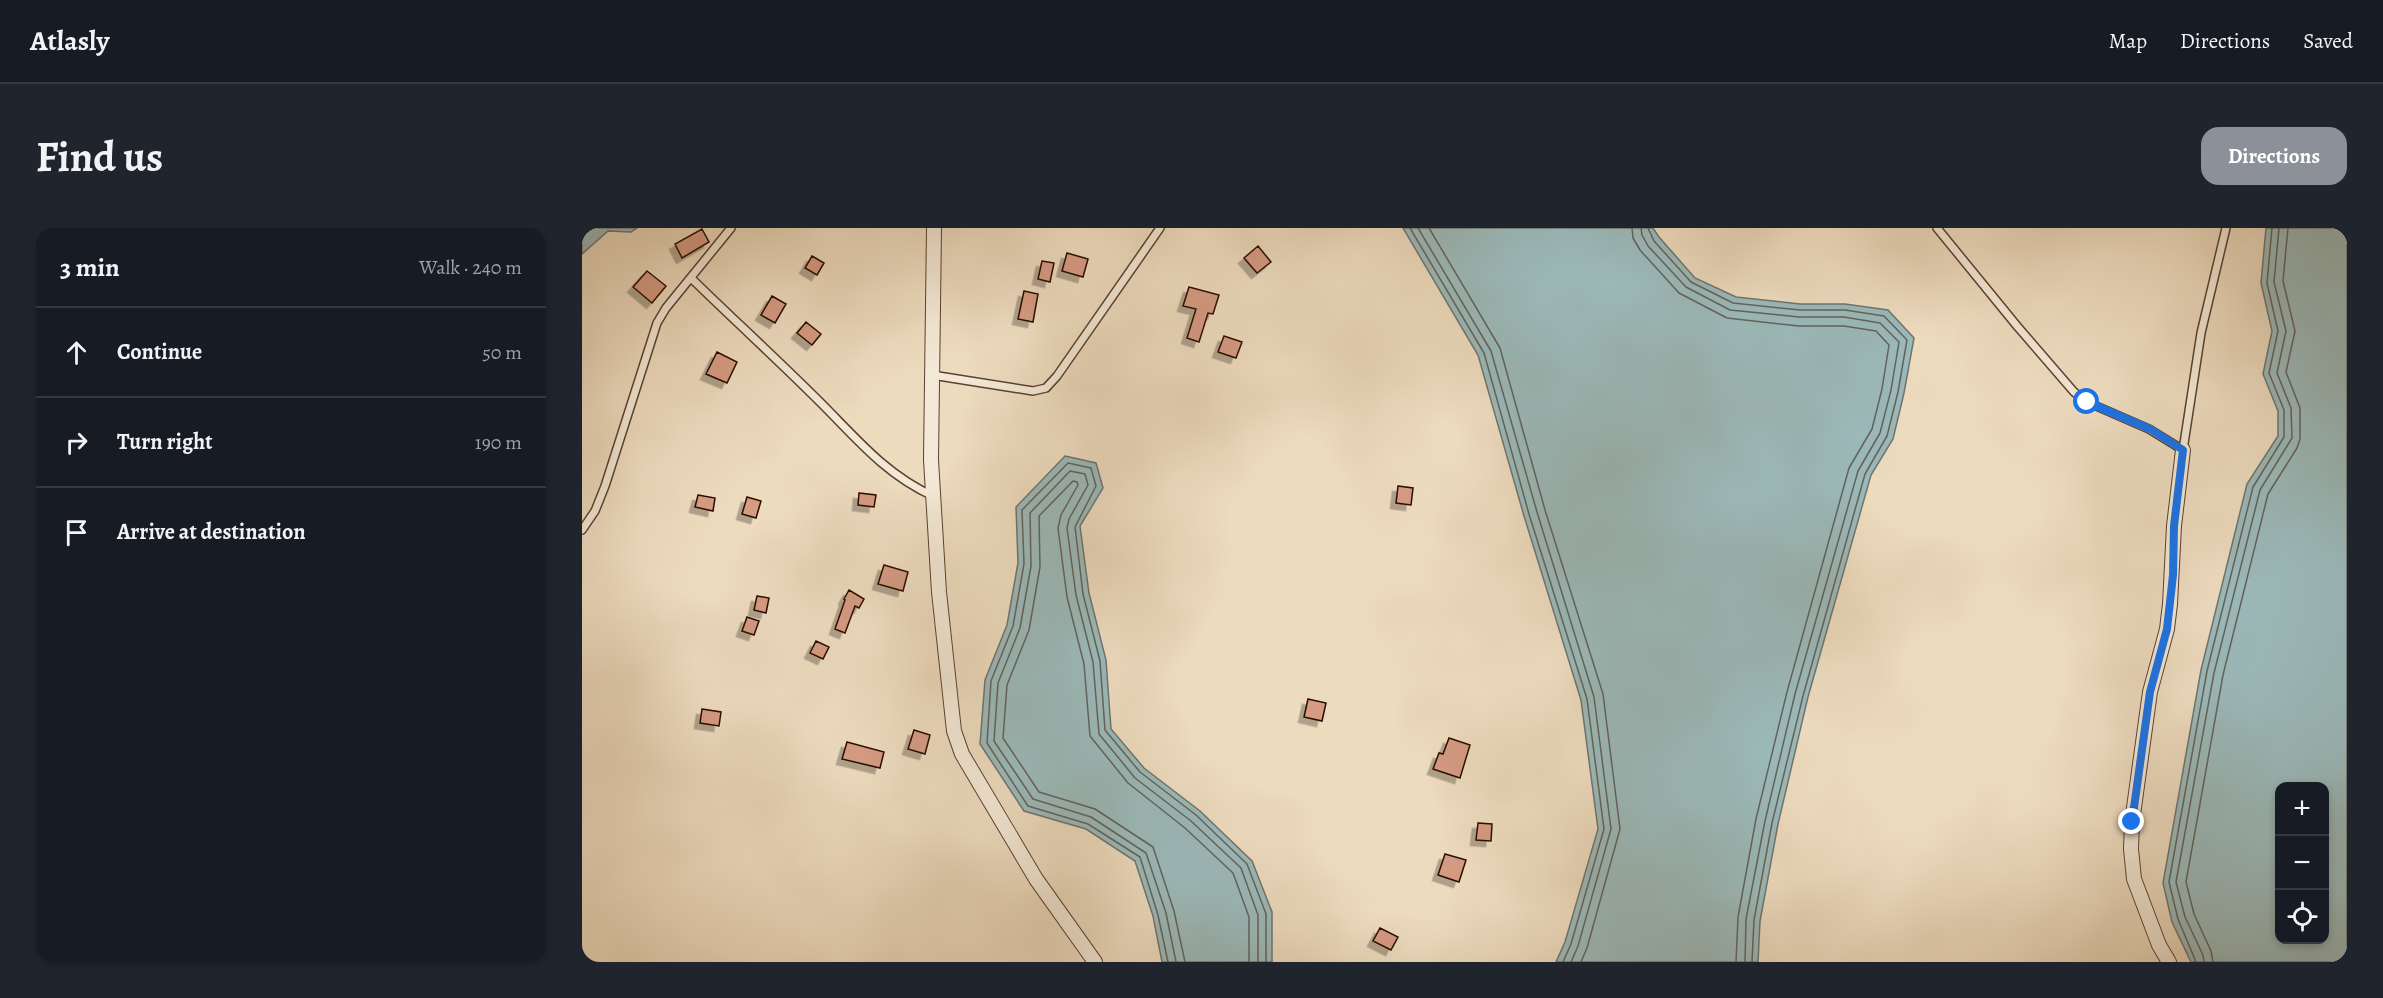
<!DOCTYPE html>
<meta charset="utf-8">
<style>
:root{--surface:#171b24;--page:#20242c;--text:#f1f3f6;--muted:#9ea1a6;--line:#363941;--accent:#8c9099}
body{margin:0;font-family:Alegreya,serif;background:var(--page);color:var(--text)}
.controls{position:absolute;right:18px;bottom:18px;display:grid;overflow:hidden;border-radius:12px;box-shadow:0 3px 9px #0003}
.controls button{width:54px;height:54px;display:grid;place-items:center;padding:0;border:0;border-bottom:2px solid var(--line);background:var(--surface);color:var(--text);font:30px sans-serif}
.stop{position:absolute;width:18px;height:18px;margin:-14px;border:4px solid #1a73e8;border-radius:50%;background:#fff}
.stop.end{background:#1a73e8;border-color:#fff;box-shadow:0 2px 6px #0008}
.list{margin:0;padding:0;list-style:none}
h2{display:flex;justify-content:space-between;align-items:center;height:78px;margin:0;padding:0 24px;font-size:26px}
h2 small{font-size:20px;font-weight:400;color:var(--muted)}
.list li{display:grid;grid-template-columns:39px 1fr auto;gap:18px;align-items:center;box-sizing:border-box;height:90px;padding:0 24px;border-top:2px solid var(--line)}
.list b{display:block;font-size:22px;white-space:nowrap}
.list em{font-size:20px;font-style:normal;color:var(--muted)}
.icon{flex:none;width:33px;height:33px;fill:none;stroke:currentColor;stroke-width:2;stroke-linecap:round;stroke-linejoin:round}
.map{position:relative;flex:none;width:1765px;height:734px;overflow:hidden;border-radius:18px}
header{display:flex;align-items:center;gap:36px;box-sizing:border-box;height:84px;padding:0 30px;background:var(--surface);border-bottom:2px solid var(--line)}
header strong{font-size:28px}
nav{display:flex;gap:33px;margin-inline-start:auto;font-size:21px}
.intro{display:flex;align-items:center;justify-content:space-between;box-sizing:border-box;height:144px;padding:0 36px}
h1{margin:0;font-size:42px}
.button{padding:15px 27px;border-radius:18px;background:var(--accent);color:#fff;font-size:21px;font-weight:700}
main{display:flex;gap:36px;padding:0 36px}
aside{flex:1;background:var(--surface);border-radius:18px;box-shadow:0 3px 9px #0003}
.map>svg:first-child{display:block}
.water{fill:#9bb9b9;stroke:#6e746f;stroke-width:1.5;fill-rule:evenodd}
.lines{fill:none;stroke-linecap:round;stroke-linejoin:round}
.shore{stroke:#62625c;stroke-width:1.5}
.building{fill:#d59b83;stroke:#2a0c00;stroke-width:1.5;filter:url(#shadow)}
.lane-casing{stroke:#5b4030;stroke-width:10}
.street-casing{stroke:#5b4030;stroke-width:16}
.lane{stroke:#f3e8d5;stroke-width:7}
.street{stroke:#f3e8d5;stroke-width:14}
.route{stroke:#1a73e8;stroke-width:8}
</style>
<header>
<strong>Atlasly</strong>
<nav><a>Map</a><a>Directions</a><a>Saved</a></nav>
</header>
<div class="intro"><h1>Find us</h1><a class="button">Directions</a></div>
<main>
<aside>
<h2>3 min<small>Walk · 240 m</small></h2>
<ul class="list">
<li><svg class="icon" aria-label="ahead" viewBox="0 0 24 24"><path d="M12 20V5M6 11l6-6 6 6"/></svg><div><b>Continue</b></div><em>50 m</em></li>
<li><svg class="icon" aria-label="right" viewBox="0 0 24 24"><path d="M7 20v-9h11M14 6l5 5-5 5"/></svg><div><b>Turn right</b></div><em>190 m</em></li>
<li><svg class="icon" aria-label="arrive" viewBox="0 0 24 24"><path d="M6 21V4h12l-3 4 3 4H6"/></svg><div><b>Arrive at destination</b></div></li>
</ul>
</aside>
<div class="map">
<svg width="1765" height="734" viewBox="0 0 1765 734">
<defs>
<filter id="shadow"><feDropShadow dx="-5.5" dy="5.5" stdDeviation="0" flood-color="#0004"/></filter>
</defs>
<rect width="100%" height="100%" fill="#eddbbe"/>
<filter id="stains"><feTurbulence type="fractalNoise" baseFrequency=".00333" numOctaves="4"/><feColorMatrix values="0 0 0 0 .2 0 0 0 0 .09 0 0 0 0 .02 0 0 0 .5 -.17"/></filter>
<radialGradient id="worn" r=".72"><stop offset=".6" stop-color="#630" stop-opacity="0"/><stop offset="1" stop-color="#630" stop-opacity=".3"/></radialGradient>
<!-- water -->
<path class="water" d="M 0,0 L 55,0 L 49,4 L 26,3 L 0,26 Z
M 821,0 L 1071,0 L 1077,9 L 1113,50 L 1154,69 L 1218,76 L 1263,76 L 1306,82 L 1332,110 L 1322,165 L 1311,211 L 1289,247 L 1226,469 L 1196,596 L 1178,693 L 1176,734 L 974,734 L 983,714 L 1016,601 L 999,472 L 942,288 L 896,127 Z
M 1684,0 L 1765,0 L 1765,734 L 1609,734 L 1590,694 L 1581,655 L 1619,442 L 1665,256 L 1696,208 L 1696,183 L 1681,146 L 1690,103 L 1679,55 ZM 1698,558 L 1742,558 L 1742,712 L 1698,712 Z
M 483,228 L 514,235 L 521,260 L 498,298 L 507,365 L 524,432 L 529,501 L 562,540 L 618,583 L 670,633 L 690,684 L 690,734 L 580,734 L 571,688 L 553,633 L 504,601 L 442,583 L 398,516 L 403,452 L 425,397 L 436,335 L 434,279 Z"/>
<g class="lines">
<!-- shore -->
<path class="shore" d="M 828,0 L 902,125 L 947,286 L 1005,471 L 1022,601 L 989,716 L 981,734
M 836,0 L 909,123 L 955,284 L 1012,469 L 1029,601 L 996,718 L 989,734
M 847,0 L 918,120 L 963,282 L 1021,466 L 1038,601 L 1005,720 L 999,734
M 1050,0 L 1051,10 L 1058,22 L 1097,65 L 1145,90 L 1217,98 L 1262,98 L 1294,103 L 1307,117 L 1300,161 L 1290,201 L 1267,240 L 1205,464 L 1174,591 L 1156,689 L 1154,734
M 1059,0 L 1060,7 L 1066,18 L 1104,59 L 1148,82 L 1217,89 L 1262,89 L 1298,95 L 1317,114 L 1309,162 L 1298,205 L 1276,243 L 1213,466 L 1183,593 L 1164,691 L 1163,734
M 1066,0 L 1072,13 L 1109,54 L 1151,75 L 1218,82 L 1263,82 L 1302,88 L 1325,112 L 1316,164 L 1305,208 L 1283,246 L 1221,468 L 1190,595 L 1172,692 L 1170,734
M 586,734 L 576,687 L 558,629 L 506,596 L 446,578 L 405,515 L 409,453 L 431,398 L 442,336 L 440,282 L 486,235 L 509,240 L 514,258 L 493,299 L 501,366 L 518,433 L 523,502 L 558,544 L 614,587 L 665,636 L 684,686 L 684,734
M 594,734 L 584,685 L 564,625 L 509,589 L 451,571 L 412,513 L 416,455 L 438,400 L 449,338 L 448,285 L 488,243 L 503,246 L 506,257 L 487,291 L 485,300 L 494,367 L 511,434 L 517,506 L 553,550 L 609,593 L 659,640 L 676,687 L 676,734
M 603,734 L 592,683 L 571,619 L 513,581 L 457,564 L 421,510 L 425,457 L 447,402 L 458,339 L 457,288 L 491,253 L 495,254 L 496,257 L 479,287 L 476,300 L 485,369 L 502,436 L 508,508 L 546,555 L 603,600 L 651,645 L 667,689 L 667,734
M 1614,734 L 1596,691 L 1587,654 L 1625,443 L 1671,259 L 1702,209 L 1702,182 L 1687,145 L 1696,103 L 1685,55 L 1690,0
M 1622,734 L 1621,727 L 1603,689 L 1594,654 L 1632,445 L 1678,262 L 1710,210 L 1709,180 L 1695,145 L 1704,103 L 1692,54 L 1697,0
M 1631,734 L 1629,723 L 1612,686 L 1604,654 L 1641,447 L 1686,266 L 1715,220 L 1718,211 L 1718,180 L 1704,144 L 1713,103 L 1701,53 L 1706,0"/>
</g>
<!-- building -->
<path class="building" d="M 120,1 L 127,14 L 100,30 L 93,16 Z
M 676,18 L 689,34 L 675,45 L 662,30 Z
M 485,25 L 506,31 L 501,49 L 480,43 Z
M 230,28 L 242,35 L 235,47 L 223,40 Z
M 460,33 L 472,35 L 468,54 L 456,51 Z
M 65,43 L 84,58 L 70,75 L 51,59 Z
M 607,59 L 637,67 L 631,86 L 626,85 L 617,114 L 605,110 L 614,81 L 601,78 Z
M 442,63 L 456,66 L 451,94 L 436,91 Z
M 190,68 L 204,76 L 193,95 L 179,87 Z
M 224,94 L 239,106 L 230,117 L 215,105 Z
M 642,108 L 660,114 L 654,130 L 636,124 Z
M 135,124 L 155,134 L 145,155 L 124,146 Z
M 816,258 L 831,260 L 829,277 L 814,275 Z
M 277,265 L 294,267 L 292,279 L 276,277 Z
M 116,267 L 133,270 L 131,283 L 113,279 Z
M 165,269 L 179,273 L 174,290 L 160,286 Z
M 302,337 L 326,344 L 321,363 L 296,356 Z
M 267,362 L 282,371 L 277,380 L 273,378 L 263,405 L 253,401 L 263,372 L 262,371 Z
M 175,368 L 187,370 L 184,385 L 172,382 Z
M 165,389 L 177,393 L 172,407 L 160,403 Z
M 234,413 L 247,419 L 241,431 L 228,425 Z
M 726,471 L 744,475 L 740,493 L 722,489 Z
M 120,481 L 139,484 L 137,498 L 118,495 Z
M 332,502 L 348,507 L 343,526 L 326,521 Z
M 867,510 L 888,517 L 878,550 L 851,541 L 857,525 L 861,526 Z
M 265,514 L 302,524 L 298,540 L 260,531 Z
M 896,595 L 910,596 L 909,613 L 894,612 Z
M 863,626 L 884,632 L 877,654 L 856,647 Z
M 798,700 L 816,709 L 809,722 L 791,713 Z"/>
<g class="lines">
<defs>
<path id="lane" d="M 1355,0 L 1435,98 L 1492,164 L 1505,174 L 1567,201 L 1601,222 L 1619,105 L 1644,0
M 109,50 C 152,92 196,132 239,175 C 274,210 304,247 351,268
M 350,147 L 451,163 L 464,160 L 475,148 L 578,0
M 0,302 L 13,283 L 23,258 L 75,95 L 84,80 L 149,0"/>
<path id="street" d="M 352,0 L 349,232 L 357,364 L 372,503 L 380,526 L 454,651 L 513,734
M 1587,734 L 1577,717 L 1552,651 L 1549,621 L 1550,594 L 1568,464 L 1585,401 L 1588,376 L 1592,298 L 1601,222"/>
</defs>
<!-- lane casing -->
<use href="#lane" class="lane-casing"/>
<!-- street casing -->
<use href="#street" class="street-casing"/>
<!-- lane -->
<use href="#lane" class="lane"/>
<!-- street -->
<use href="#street" class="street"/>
</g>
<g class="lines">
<!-- route -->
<path class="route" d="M 1505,174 L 1568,201 L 1601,222 L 1592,298 L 1591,347 L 1585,401 L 1568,464 L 1550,594"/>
</g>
<rect width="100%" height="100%" filter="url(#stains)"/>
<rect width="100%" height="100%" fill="url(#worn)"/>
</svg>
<div class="controls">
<button>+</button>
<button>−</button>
<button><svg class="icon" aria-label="locate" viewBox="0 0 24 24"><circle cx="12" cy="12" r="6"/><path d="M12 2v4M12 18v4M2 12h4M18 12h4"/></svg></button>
</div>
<div class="stop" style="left:1505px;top:174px"></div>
<div class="stop end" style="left:1550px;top:594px"></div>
</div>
</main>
